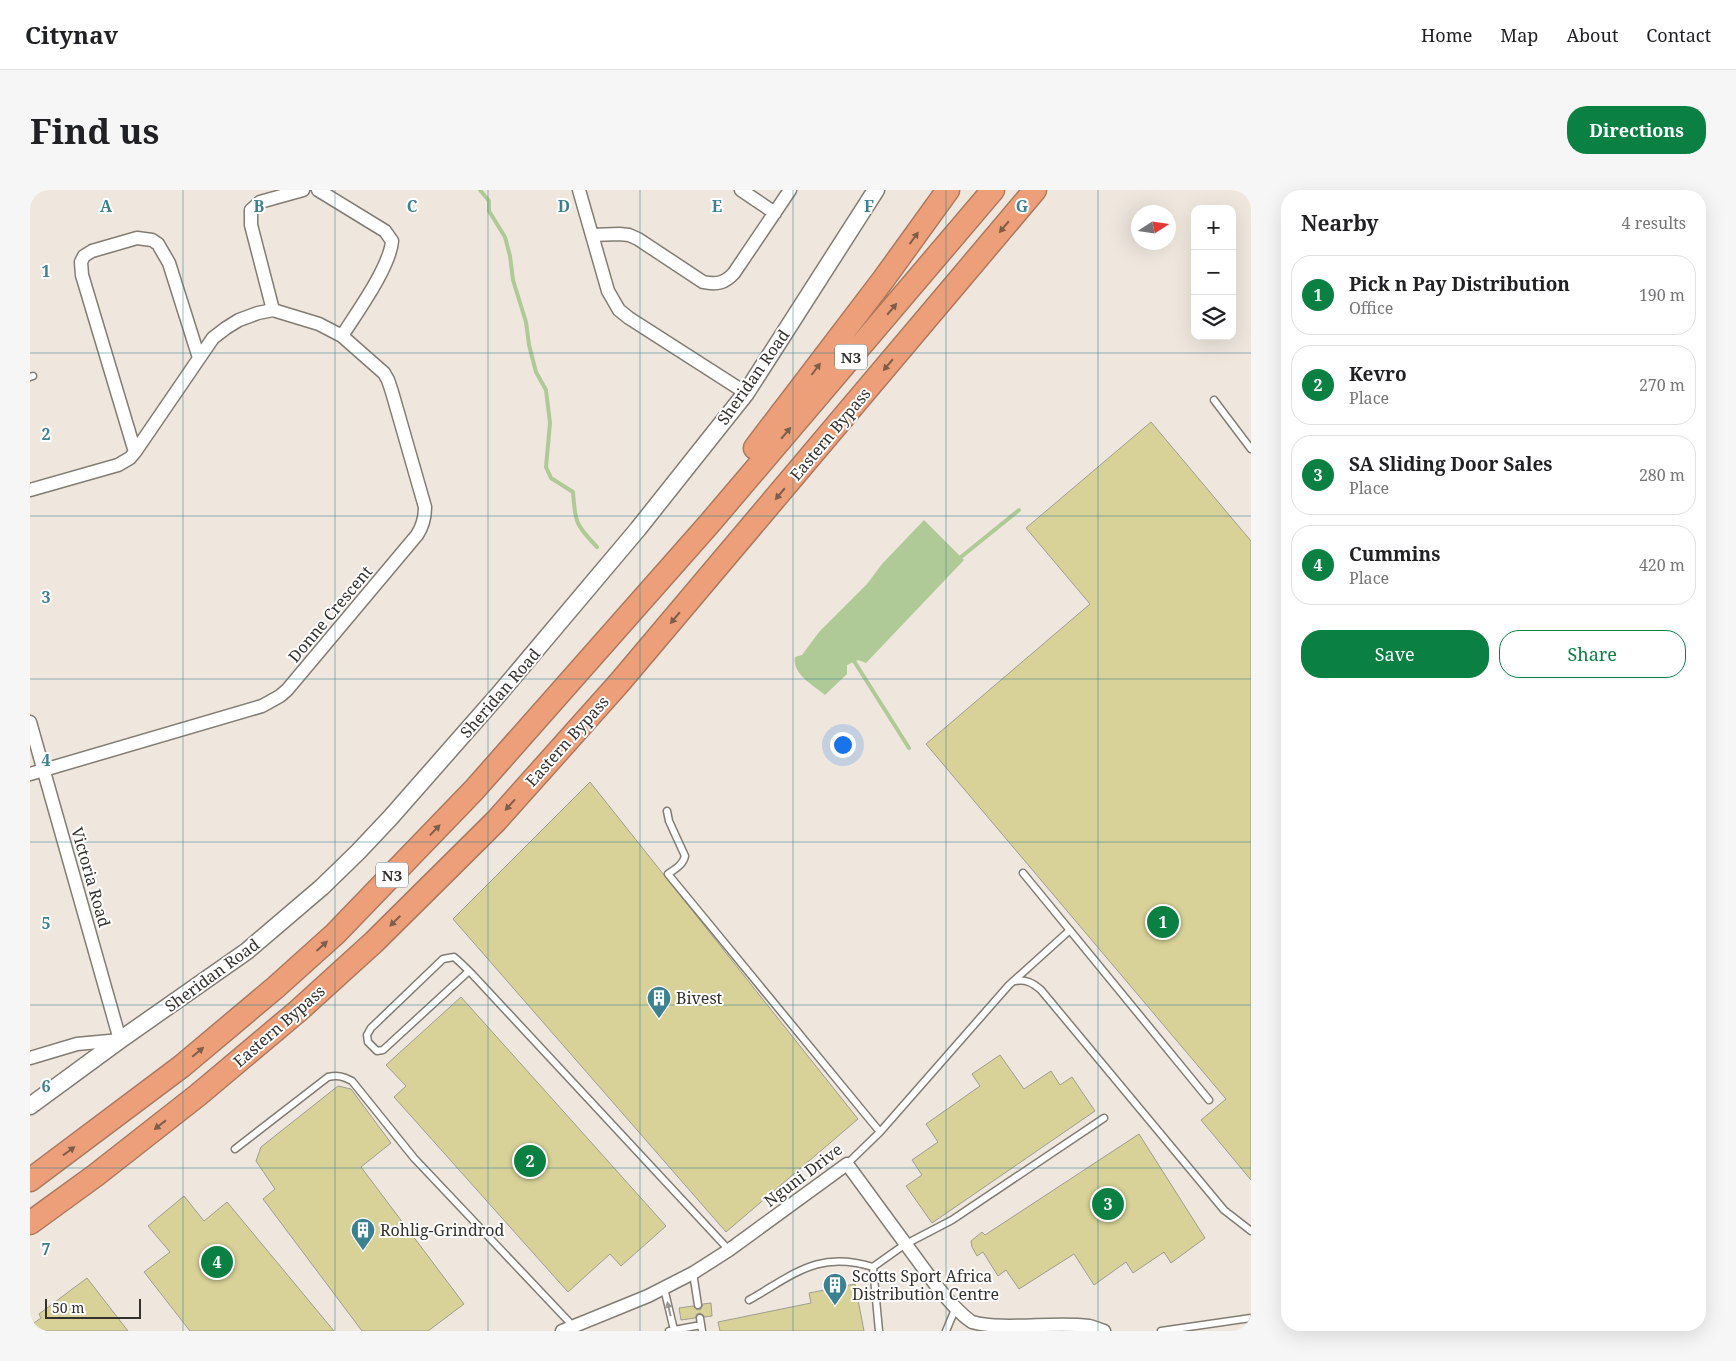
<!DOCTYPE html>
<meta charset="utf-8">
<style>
:root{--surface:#fff;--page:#f6f6f6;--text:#202124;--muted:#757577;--line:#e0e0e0;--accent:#0b8043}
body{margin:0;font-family:"Noto Serif",serif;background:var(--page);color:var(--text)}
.controls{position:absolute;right:15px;top:15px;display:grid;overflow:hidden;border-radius:10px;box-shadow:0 5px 20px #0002}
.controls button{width:45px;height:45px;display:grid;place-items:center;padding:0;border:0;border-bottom:1px solid var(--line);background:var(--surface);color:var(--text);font:25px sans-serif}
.compass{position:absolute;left:1101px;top:15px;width:45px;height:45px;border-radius:50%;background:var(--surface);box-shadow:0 5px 20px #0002;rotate:78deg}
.scale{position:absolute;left:15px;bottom:12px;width:96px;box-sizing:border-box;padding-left:5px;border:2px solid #34312d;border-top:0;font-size:14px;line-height:18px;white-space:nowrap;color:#34312d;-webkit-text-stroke:4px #fff;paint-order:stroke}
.you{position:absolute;left:812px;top:554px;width:18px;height:18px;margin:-12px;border:4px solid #fff;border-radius:50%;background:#1a73e8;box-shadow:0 0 0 8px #1a73e833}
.badge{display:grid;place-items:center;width:32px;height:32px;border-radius:50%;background:var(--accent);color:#fff;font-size:16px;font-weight:700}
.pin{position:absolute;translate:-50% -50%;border:2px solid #fff;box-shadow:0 1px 5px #0006}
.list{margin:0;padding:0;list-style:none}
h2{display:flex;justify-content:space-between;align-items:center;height:65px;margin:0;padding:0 20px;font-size:21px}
h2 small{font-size:16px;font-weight:400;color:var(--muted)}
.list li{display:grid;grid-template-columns:32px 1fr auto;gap:15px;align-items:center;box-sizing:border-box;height:80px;margin:0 10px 10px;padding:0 10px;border:1px solid var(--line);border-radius:20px}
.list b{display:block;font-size:19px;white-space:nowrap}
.list p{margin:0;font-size:16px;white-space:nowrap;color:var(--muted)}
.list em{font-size:16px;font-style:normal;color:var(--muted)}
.actions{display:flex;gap:10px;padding:15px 20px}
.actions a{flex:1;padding:11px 0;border:1px solid var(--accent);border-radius:20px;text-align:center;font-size:18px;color:var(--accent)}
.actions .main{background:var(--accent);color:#fff}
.icon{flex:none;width:28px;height:28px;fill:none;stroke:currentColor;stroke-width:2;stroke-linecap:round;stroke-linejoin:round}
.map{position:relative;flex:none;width:1221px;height:1141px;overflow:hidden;border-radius:20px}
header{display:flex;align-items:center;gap:30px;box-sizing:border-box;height:70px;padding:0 25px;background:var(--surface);border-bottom:1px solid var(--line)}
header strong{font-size:24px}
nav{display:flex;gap:28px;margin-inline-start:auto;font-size:18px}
.intro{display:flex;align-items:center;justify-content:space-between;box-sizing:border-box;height:120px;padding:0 30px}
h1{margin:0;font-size:35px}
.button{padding:12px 22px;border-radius:20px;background:var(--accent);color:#fff;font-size:18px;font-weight:700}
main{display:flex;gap:30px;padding:0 30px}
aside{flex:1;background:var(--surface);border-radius:20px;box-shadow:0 5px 20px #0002}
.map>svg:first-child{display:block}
.water{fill:#b0ca97}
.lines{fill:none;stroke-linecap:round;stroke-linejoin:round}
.stream{stroke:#b0ca97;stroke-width:4}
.building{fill:#d8d298;stroke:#9e9d92}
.service-casing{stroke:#827c73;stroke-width:9}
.minor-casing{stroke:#827c73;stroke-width:15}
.tertiary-casing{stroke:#827c73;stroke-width:19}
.motorway-casing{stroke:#ac785e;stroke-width:25}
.service{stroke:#fff;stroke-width:6}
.minor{stroke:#fff;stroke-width:12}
.tertiary{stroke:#fff;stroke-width:16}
.motorway{stroke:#ec9f78;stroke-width:22}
.oneway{fill:#7e5d4b}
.oneway2{fill:#9a9896}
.grid{fill:none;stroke:#3c818f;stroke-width:1;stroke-opacity:0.55}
.labels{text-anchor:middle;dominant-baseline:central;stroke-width:4;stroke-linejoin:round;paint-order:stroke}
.shield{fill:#fff;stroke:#716f6c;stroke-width:1}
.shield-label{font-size:15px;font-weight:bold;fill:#34312d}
.street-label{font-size:16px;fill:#34312d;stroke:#fff}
.poi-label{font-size:16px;fill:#34312d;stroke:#fff;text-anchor:start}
.grid-label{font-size:16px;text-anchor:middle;font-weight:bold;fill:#3c818f;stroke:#fff;stroke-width:4;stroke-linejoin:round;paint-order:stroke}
</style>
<header>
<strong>Citynav</strong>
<nav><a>Home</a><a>Map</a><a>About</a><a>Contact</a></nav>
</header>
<div class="intro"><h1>Find us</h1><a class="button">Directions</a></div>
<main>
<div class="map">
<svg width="1221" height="1141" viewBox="0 0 1221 1141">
<rect width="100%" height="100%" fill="#efe7de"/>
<!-- water -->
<path class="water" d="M 894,330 L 934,370 L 836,473 L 828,470 L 817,475 L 817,484 L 795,505 C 783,495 762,484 765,467 L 772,465 L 789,442 L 837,394 L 852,374 Z"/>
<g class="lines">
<!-- stream -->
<path class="stream" d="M 450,0 L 459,11 L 459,21 L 475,47 L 480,66 L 483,90 L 496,132 L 499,155 L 506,182 L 516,200 L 520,233 L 516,277 L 521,288 L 543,302 C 545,333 546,335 567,357
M 931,367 L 989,320
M 824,471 L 879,558"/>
</g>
<!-- building -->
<path class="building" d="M 1121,232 L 1221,351 L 1221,990 L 1171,930 L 1196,909 L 896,554 L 1060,414 L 996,338 Z
M 560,592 L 828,929 L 696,1042 L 423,729 Z
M 431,807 L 636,1036 L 591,1076 L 580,1064 L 538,1102 L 364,907 L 376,896 L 356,875 Z
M 970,865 L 994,899 L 1021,881 L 1030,895 L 1042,887 L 1065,921 L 902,1033 L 876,996 L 892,985 L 882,970 L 908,952 L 896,934 L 950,896 L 942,884 Z
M 308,896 L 321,899 L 361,953 L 331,977 L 434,1114 L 398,1141 L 332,1141 L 233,1009 L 245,999 L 226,971 L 231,957 Z
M 1109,944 L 1175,1048 L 1141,1073 L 1134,1062 L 1103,1083 L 1096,1072 L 1064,1095 L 1044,1064 L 989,1099 L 976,1080 L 968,1086 L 953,1062 L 947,1066 L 942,1057 L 941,1051 L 952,1042 L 955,1045 Z
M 154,1006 L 174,1031 L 197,1012 L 304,1141 L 160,1141 L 114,1082 L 140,1062 L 118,1036 Z
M 57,1088 L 98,1141 L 0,1141 L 0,1136 L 11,1128 L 9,1124 Z
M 825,1094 L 834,1141 L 690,1141 L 688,1132 L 781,1113 L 779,1103 Z
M 681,1113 L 682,1126 L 675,1127 L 670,1123 L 667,1124 L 665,1128 L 651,1130 L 649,1118 L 663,1116 L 668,1120 L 671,1119 L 673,1114 Z"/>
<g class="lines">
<defs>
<path id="service" d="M 0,187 L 3,186
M 1184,210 L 1221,259
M 637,621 L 639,631 L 655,666 C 653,675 645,679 638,684 L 850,942
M 993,683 L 1179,910
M 439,781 L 353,860 L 347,861 L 338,852 L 337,845 L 341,838 L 413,769 L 424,767 C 430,772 436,778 442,784 L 699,1060
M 985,791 C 996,789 1003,793 1011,800 L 1194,1020 L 1221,1041
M 205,959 L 298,887 C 307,885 313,886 322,891 L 384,968 L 543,1136
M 817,974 L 850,942 L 979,795 L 1040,740
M 663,1083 L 668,1115
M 634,1098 L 644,1140
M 719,1110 C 765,1084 788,1060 843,1077
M 670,1128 L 672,1141
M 639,1141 L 671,1135
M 849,1141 L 843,1077 L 874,1055 L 922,1030 L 1074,928
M 916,1141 L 926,1117
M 1131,1141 L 1221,1128"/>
<path id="minor" d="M 288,0 L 355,41 L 362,51 C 360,77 327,122 312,146
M 549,0 L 578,101 L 589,120 L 599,128 L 716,203
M 711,0 L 745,23
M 562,45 L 589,44 L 599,45 L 608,49 L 673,92 C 687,95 695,93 704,83 L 760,0
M 243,120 L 221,35 L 221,20 L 230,12 L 273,0
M 105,262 L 52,85 L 51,72 L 54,66 L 62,61 L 107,48 L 122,50 L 128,54 L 139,73 L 169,168
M 0,300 L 88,275 L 100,268 L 105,262 L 183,148 L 196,138 L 209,130 L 228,123 L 243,120 L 289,134 L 312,146 L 354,183 L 358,190 L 362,202 L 395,317 C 395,328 393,336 387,345 L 257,500 L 250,506 L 232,516 L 0,584
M 0,532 L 90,850 L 47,854 L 0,868
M 532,1141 L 618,1106 L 663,1083 L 699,1060 L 817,974 L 905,1094 C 916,1107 928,1123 942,1132 C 975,1141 1023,1131 1059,1136 C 1064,1137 1069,1139 1074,1141"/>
<path id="tertiary" d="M 0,916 L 90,850 L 217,761 L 292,697 L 328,662 L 361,627 L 469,504 L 608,339 L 716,203 L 846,0"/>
<path id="motorway" d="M 725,258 L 853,90 L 918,0
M 0,990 L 152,876 L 246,797 L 305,744 L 444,600 L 679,334 L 963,0
M 0,1033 L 66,985 L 168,905 L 268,821 L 344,752 L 466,631 L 590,492 L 1005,0"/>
</defs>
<!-- service casing -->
<use href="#service" class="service-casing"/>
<!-- minor casing -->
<use href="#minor" class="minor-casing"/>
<!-- tertiary casing -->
<use href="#tertiary" class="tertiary-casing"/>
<!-- motorway casing -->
<use href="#motorway" class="motorway-casing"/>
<!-- service -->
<use href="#service" class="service"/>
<!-- minor -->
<use href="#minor" class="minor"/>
<!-- tertiary -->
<use href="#tertiary" class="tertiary"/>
<!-- motorway -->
<use href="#motorway" class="motorway"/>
</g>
<!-- one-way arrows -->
<defs><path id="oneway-solid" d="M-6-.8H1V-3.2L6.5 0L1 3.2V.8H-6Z" transform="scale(1.25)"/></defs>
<g class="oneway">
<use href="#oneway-solid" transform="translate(974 37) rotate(130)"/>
<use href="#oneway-solid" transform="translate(884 48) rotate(-54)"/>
<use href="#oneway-solid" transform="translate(862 119) rotate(-50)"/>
<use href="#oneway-solid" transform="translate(858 175) rotate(130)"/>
<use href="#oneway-solid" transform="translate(786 179) rotate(-53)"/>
<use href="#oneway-solid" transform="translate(756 243) rotate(-50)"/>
<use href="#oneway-solid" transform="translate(750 304) rotate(130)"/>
<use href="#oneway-solid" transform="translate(645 428) rotate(130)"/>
<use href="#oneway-solid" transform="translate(480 615) rotate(132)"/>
<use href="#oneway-solid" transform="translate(405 640) rotate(-46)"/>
<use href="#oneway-solid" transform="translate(365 731) rotate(135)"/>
<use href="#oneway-solid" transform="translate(292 756) rotate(-42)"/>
<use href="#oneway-solid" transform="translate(168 862) rotate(-40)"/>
<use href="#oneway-solid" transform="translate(130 935) rotate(142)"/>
<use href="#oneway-solid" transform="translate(39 961) rotate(-36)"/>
</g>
<use class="oneway2" href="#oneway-solid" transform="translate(639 1119) rotate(-103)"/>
<!-- grid -->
<path class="grid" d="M 153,0 L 153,1141M 305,0 L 305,1141M 458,0 L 458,1141M 610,0 L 610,1141M 763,0 L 763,1141M 916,0 L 916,1141M 1068,0 L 1068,1141M 0,163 L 1221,163M 0,326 L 1221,326M 0,489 L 1221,489M 0,652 L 1221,652M 0,815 L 1221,815M 0,978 L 1221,978"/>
<!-- icons -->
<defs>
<symbol id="building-pin" viewBox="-11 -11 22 30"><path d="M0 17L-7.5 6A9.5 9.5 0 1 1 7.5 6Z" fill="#3c818f" stroke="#fff"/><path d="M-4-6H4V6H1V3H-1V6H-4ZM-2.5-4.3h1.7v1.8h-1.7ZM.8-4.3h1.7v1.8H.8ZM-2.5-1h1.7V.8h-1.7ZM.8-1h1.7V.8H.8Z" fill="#fff"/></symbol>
</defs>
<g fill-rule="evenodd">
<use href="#building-pin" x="615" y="794" width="28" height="38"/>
<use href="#building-pin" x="319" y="1026" width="28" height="38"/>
<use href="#building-pin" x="791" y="1081" width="28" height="38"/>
</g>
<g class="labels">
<!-- shield labels -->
<g class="shield">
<rect x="805" y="154.5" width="32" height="25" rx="4"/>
<rect x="346" y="672.5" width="32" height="25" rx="4"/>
</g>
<g class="shield-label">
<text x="821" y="167">N3</text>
<text x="362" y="685">N3</text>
</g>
<!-- street labels -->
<g class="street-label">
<text transform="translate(723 187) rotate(-55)">Sheridan Road</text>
<text transform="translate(800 244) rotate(-50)">Eastern Bypass</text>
<text transform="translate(300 424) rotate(-50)">Donne Crescent</text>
<text transform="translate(470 503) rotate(-49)">Sheridan Road</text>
<text transform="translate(537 551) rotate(-48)">Eastern Bypass</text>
<text transform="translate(61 687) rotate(74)">Victoria Road</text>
<text transform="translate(182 785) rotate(-36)">Sheridan Road</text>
<text transform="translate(249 836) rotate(-41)">Eastern Bypass</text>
<text transform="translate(773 985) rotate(-37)">Nguni Drive</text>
</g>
<!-- poi labels -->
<g class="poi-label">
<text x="646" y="808">Bivest</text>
<text x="350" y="1040">Rohlig-Grindrod</text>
<text x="822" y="1086">Scotts Sport Africa<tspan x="822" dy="18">Distribution Centre</tspan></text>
</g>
</g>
<g class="grid-label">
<text x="76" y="22">A</text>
<text x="229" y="22">B</text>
<text x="382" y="22">C</text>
<text x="534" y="22">D</text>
<text x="687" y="22">E</text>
<text x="839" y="22">F</text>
<text x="992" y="22">G</text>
<text x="16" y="87">1</text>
<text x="16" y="250">2</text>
<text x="16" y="413">3</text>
<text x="16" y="576">4</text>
<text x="16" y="739">5</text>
<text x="16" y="902">6</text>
<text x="16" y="1065">7</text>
</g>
</svg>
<div class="controls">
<button>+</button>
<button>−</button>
<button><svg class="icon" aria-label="layers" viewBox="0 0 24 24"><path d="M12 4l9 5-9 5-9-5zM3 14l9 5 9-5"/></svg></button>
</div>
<svg class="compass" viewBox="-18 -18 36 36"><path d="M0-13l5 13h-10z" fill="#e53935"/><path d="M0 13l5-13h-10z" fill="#757577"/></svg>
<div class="scale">50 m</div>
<div class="you"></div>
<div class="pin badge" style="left:1133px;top:732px">1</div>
<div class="pin badge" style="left:500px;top:971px">2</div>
<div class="pin badge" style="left:1078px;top:1014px">3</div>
<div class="pin badge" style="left:187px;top:1072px">4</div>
</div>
<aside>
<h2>Nearby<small>4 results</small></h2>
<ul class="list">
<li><span class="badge">1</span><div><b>Pick n Pay Distribution</b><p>Office</p></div><em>190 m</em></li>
<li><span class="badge">2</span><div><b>Kevro</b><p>Place</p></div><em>270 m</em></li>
<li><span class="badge">3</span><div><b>SA Sliding Door Sales</b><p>Place</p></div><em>280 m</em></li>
<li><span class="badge">4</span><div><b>Cummins</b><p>Place</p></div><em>420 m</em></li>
</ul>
<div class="actions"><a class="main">Save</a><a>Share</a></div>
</aside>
</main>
